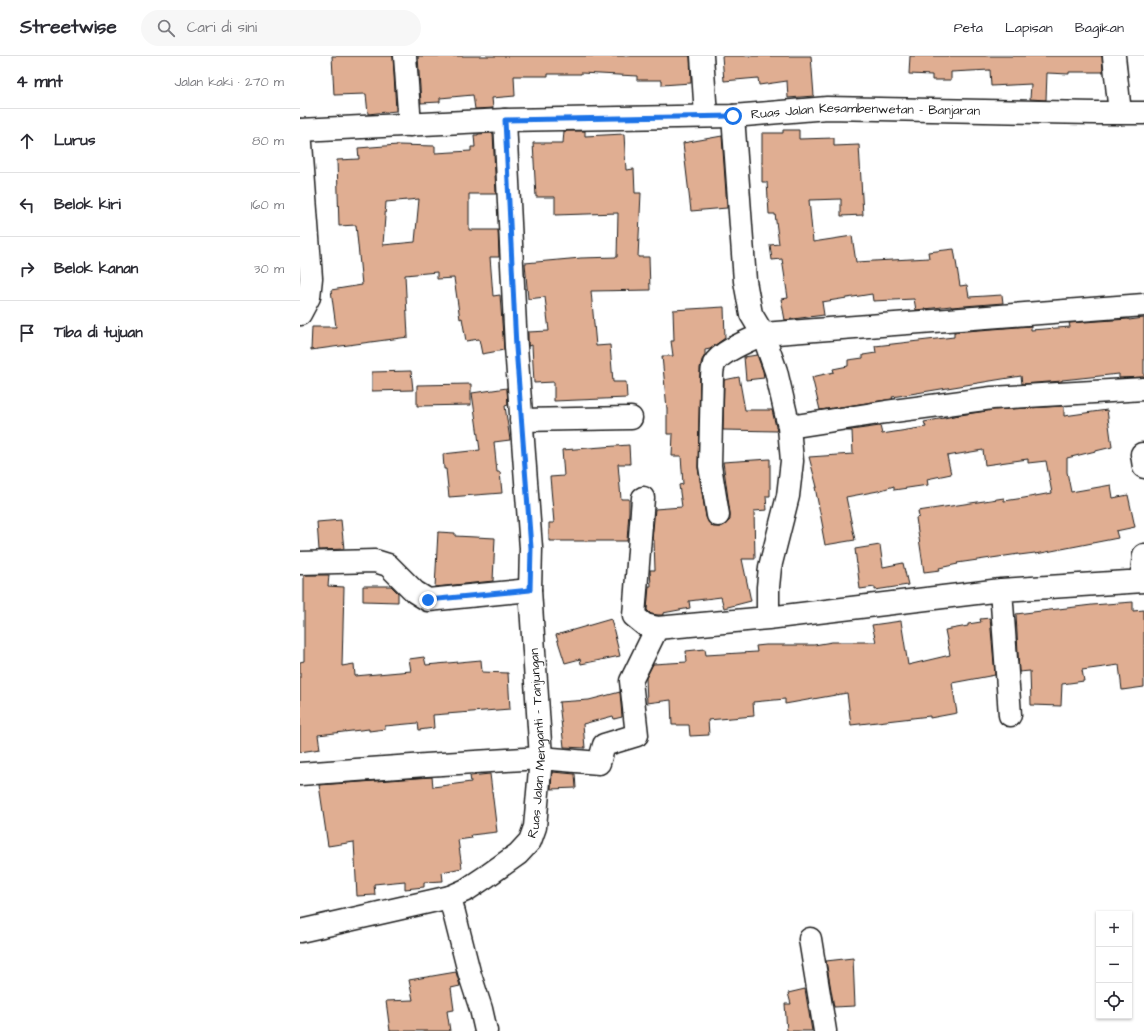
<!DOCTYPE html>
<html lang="id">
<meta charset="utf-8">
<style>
:root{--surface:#fff;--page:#f7f7f7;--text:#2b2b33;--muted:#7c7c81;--line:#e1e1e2}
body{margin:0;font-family:"Architects Daughter",sans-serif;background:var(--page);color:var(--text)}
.controls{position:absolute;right:12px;bottom:12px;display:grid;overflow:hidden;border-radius:0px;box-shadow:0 1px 3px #0004}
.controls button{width:36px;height:36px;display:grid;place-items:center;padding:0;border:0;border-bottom:1px solid var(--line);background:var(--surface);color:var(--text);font:20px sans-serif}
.stop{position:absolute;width:12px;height:12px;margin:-9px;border:3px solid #1a73e8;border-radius:50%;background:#fff}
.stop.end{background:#1a73e8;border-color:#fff;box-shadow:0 1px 4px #0008}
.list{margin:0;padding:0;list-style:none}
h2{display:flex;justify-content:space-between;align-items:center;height:52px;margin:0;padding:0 16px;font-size:17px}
h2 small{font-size:13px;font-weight:400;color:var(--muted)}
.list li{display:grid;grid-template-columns:26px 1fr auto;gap:12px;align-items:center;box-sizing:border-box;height:64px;padding:0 16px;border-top:1px solid var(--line)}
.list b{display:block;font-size:15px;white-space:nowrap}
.list em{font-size:13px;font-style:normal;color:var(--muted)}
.icon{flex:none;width:22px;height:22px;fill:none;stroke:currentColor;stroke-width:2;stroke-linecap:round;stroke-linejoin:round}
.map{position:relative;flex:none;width:844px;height:975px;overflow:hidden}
header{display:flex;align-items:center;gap:24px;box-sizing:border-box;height:56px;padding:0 20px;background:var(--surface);border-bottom:1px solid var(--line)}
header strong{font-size:19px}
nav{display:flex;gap:22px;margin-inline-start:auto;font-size:14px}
.search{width:280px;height:36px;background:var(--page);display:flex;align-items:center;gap:10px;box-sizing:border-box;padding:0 14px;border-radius:22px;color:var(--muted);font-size:15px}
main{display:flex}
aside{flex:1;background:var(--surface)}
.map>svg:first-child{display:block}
.building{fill:#e0ae92;stroke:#1c1c1c;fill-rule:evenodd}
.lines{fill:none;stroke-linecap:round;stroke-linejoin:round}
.minor-casing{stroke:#1c1c1c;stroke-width:25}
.secondary-casing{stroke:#1c1c1c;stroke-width:25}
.minor{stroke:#fff;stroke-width:22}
.secondary{stroke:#fff;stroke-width:22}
.route{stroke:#1a73e8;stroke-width:5}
.labels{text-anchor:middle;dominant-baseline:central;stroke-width:4;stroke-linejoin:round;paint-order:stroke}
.street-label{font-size:13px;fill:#1c1c1c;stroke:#fff}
</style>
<header>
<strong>Streetwise</strong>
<div class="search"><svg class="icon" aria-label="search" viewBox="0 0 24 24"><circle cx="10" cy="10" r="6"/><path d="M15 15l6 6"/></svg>Cari di sini</div>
<nav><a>Peta</a><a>Lapisan</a><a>Bagikan</a></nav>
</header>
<main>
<aside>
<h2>4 mnt<small>Jalan kaki · 270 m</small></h2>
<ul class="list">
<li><svg class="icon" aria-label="ahead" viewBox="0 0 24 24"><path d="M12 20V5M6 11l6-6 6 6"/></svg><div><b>Lurus</b></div><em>80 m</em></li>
<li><svg class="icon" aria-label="left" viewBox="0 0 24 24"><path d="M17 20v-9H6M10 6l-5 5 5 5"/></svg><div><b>Belok kiri</b></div><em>160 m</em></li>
<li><svg class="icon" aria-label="right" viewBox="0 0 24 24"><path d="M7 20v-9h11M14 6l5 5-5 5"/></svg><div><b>Belok kanan</b></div><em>30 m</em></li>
<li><svg class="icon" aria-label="arrive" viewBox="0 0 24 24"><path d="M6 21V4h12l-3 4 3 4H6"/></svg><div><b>Tiba di tujuan</b></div></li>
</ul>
</aside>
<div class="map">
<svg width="844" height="975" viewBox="0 0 844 975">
<rect width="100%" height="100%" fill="#fff"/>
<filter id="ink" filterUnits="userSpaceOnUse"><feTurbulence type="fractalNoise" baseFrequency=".025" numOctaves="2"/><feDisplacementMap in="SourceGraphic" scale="8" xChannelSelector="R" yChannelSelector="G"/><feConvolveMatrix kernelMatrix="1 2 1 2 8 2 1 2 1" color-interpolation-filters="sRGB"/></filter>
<g filter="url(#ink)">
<!-- building -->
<path class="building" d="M 32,0 L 93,0 L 96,55 L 68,58 L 66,38 L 34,39 Z
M 118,0 L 390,0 L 391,27 L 362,29 L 362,24 L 337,24 L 337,20 L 281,17 L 281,18 L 248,18 L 248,20 L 214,20 L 215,40 L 192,42 L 193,52 L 175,53 L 173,39 L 140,42 L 140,46 L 121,47 Z
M 422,0 L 511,0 L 514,40 L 488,42 L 487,25 L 459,29 L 458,22 L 424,25 Z
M 610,0 L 802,0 L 803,16 L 769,16 L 769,18 L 747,17 L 746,44 L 730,43 L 731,28 L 691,30 L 690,14 L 651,16 L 651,24 L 632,24 L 632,19 L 609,18 Z
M 483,74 L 499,74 L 499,83 L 534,82 L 534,90 L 559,89 L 563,159 L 541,160 L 541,143 L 509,144 L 513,186 L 552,180 L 556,206 L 629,202 L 628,196 L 654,193 L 660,230 L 667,229 L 669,241 L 702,239 L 703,247 L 651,251 L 651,250 L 616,254 L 614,243 L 573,245 L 572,238 L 522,246 L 524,259 L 485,264 L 481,243 L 488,242 L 482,203 L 472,204 L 470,189 L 479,188 L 475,158 L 469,158 L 467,126 L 462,126 L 462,77 L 483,77 Z
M 264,75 L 285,75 L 285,80 L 324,78 L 326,114 L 334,113 L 335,137 L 341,137 L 338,201 L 349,201 L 350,234 L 291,235 L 296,290 L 310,289 L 313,326 L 326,326 L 327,342 L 254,345 L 254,326 L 234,327 L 232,289 L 228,290 L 228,276 L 249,275 L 245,241 L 228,243 L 225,207 L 281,202 L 317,201 L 318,157 L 255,159 L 255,141 L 236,141 L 233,87 L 263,87 Z
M 193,77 L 196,138 L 169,138 L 169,174 L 198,174 L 199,201 L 190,201 L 193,240 L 200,239 L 204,294 L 182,298 L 179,283 L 166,285 L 162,262 L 160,263 L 154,222 L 137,223 L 137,216 L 105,219 L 108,281 L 11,294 L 12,271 L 36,271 L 31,234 L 62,229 L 56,169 L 39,170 L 37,104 L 59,103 L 58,92 L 98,89 L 135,90 L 135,97 L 171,95 L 171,91 L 175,91 L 174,79 L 178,79 L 178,78 ZM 119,143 L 115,186 L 83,189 L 86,146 Z
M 422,80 L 427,152 L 391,155 L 383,87 Z
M 424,251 L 425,282 L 410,293 L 405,294 L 405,299 L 402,304 L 400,312 L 398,412 L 406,461 L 409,467 L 413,471 L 420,471 L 426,468 L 430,464 L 430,457 L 423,406 L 470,403 L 470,440 L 466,440 L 467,454 L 454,455 L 455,503 L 442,503 L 451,545 L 424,552 L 421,541 L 389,545 L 390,552 L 363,557 L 363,559 L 358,559 L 351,558 L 347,554 L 349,530 L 351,530 L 350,514 L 355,514 L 354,484 L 352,484 L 355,453 L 382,451 L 379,429 L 383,428 L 381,400 L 372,400 L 373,378 L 367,378 L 367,353 L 362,300 L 373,300 L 371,285 L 374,285 L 373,254 Z
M 844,262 L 844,321 L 819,322 L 819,318 L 762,324 L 762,325 L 722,328 L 721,320 L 592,341 L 593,343 L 520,354 L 512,321 L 534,316 L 533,313 L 548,310 L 548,304 L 563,302 L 563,299 L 576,297 L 575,290 L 654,281 L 654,276 L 731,270 L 731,274 L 770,271 L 769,267 L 829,263 L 829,264 Z
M 457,299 L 463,315 L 464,322 L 446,324 L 444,301 Z
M 111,315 L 113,334 L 72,335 L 72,316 Z
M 439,321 L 445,354 L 472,354 L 477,375 L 423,374 L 424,324 Z
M 171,328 L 171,349 L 117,350 L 117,329 Z
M 207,332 L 208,349 L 205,350 L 210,384 L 194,386 L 197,416 L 200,416 L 202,437 L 149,441 L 146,413 L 144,413 L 143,398 L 180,394 L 172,337 Z
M 764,350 L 764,360 L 807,354 L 812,391 L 767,402 L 767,416 L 771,436 L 811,429 L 813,442 L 828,439 L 835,471 L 816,475 L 818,482 L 736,498 L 735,497 L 719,499 L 719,498 L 657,507 L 658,508 L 639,512 L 640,514 L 624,516 L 616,462 L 619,461 L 618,455 L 704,442 L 704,445 L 724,442 L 752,437 L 746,405 L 728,407 L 728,403 L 685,409 L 683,394 L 647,400 L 651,418 L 627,423 L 628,429 L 594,434 L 594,430 L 578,435 L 546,441 L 555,484 L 525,489 L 522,473 L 523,472 L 515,431 L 517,431 L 509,401 L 553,398 L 552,375 L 544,375 L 580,370 L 582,378 L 626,371 L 624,366 L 654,360 L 693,354 Z
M 329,389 L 330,408 L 318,408 L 321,443 L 329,443 L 329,455 L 327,485 L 249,485 L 249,467 L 254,467 L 250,421 L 264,420 L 262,394 Z
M 41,464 L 44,493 L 19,494 L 17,466 Z
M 138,476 L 155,477 L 155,480 L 195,482 L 193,525 L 135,531 Z
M 580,489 L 583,511 L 603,507 L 608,529 L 575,534 L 575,531 L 560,533 L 555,493 Z
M 4,519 L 29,519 L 28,530 L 44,531 L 42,610 L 54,608 L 55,620 L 111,615 L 109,603 L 124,601 L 126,609 L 181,604 L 182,616 L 208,617 L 210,653 L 133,659 L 134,672 L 119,674 L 118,667 L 85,670 L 85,673 L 69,675 L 69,673 L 18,679 L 20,693 L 0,696 L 0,606 L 4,605 Z
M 63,530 L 91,530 L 98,537 L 98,546 L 63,545 Z
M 833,546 L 833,555 L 844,554 L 844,631 L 822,634 L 819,609 L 782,614 L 784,625 L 762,628 L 761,650 L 731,649 L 730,615 L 719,616 L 716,558 L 792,549 Z
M 690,562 L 695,619 L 652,627 L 657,657 L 630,662 L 630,660 L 551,669 L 547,637 L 485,648 L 485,643 L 453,646 L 454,660 L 408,664 L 409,679 L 390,680 L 389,669 L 372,669 L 371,644 L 347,647 L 346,622 L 353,608 L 387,606 L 386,595 L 405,593 L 406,599 L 457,596 L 456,590 L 466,589 L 514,589 L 532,586 L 576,586 L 572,569 L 601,565 L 608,609 L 650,599 L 645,574 L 668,570 L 668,568 L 681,566 L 680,563 Z
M 311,563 L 320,600 L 281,608 L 280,603 L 265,607 L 256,579 Z
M 320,636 L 322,661 L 314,663 L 313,660 L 283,668 L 285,692 L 264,691 L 259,646 L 289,644 Z
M 252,716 L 275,718 L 276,732 L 251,733 Z
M 190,718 L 197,776 L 171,779 L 172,782 L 158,784 L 162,812 L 142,816 L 143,825 L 124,826 L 124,831 L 105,833 L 105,825 L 74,828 L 75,839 L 57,840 L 54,786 L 28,790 L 19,729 L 132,721 L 133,731 L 171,726 L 170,720 Z
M 553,902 L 555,950 L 534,951 L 526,905 Z
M 156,916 L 160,930 L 151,932 L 154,954 L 147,955 L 150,975 L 90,975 L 86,945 L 113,944 L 109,924 Z
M 505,933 L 512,975 L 487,975 L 485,948 L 491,948 L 488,937 Z"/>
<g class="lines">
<defs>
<path id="minor" d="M 105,0 L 110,69
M 402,0 L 406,60
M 814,0 L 820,57
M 433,60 L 445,225 L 451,258 L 463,278 L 476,315 L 489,371 L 492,405 L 488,440 L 470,511 L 468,531 L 468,562
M 0,258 L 9,241 L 11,222 L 0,74
M 221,364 L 331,362
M 489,371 L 586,356 L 692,342 L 844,333
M 842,398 L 844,411
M 343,442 L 334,560 L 345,569 L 357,572 L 468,562 L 701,534 L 844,525
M 418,459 L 410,410 L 412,320 C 412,316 413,311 414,308 C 421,295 450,284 463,278 L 844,249
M 0,507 L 75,505 L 88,509 L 115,536 L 128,544 L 230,534
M 841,525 L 844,499
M 701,534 L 710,659
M 0,718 L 126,709 L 241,702 L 299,707 L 304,689 L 337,679 L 331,625 L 357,572
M 0,875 L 150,841
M 510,883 L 525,975"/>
<g id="secondary">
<path id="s1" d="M 0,74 L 205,64 L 433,60 L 527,52 L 795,57 L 844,57"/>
<path id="s2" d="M 186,975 L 181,953 L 169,916 L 150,841 L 166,834 L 187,820 L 218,798 L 230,785 L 235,771 L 241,702 L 230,534 L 231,492 L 216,291 L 205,64"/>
</g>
</defs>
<!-- minor casing -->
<use href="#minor" class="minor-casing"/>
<!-- secondary casing -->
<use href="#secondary" class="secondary-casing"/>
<!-- minor -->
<use href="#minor" class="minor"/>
<!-- secondary -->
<use href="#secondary" class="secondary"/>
</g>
</g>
<g class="lines" filter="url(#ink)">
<!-- route -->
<path class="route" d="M 128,544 L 230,534 L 231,492 L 216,291 L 205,64 L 433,60"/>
</g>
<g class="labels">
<!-- street labels -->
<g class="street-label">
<text stroke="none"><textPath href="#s1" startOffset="566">Ruas Jalan Kesambenwetan - Banjaran</textPath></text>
<text stroke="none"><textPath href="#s2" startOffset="336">Ruas Jalan Menganti - Tanjungan</textPath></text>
</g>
</g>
</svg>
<div class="controls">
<button>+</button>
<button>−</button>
<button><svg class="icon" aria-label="locate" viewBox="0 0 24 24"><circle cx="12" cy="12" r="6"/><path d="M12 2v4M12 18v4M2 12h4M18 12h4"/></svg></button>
</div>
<div class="stop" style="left:433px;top:60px"></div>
<div class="stop end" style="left:128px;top:544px"></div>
</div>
</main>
